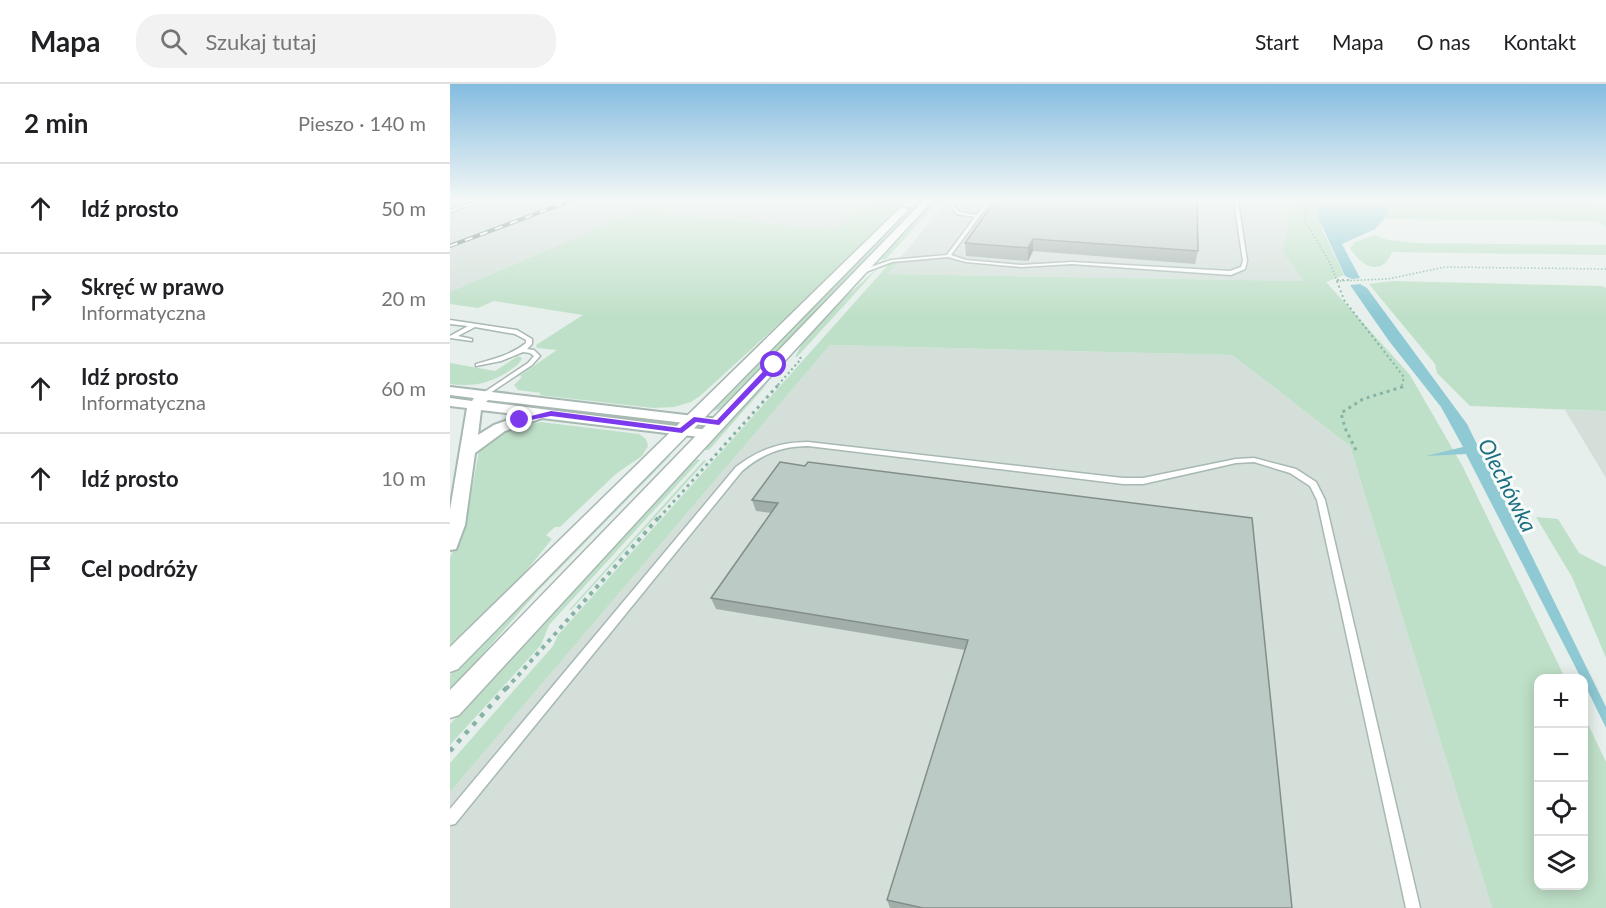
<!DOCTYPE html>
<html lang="pl">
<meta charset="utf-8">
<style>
:root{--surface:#fff;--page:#f2f2f2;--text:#202124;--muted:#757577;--line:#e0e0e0}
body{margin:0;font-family:Lato,sans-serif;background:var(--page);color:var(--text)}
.controls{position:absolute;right:18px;bottom:18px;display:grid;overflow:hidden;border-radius:12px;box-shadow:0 3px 15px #0003}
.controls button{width:54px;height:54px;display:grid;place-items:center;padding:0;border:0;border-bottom:2px solid var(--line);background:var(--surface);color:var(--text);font:30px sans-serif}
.stop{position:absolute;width:18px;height:18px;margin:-14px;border:4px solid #7c3aed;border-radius:50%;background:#fff}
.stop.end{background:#7c3aed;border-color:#fff;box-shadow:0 2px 6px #0008}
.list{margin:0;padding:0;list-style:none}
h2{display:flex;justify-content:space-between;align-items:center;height:78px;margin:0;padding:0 24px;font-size:26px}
h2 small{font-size:20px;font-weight:400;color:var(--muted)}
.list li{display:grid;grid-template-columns:39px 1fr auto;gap:18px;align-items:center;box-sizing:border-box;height:90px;padding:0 24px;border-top:2px solid var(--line)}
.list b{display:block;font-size:22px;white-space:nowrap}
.list p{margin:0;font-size:20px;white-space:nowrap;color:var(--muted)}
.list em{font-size:20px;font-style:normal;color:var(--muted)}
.icon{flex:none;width:33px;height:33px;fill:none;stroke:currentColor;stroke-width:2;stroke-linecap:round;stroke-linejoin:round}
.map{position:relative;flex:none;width:1156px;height:824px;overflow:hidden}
header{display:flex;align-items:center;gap:36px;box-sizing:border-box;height:84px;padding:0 30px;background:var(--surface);border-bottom:2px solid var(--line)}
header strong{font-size:28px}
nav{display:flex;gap:33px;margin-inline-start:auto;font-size:21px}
.search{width:420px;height:54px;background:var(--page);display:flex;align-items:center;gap:15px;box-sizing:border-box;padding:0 21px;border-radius:24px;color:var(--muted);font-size:22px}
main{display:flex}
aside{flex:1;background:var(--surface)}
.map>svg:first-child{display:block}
.built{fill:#d4dfda}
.green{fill:#bfe0c8}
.water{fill:#8ec9d4}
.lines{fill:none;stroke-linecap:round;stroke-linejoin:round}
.service-casing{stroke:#a8b8b2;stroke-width:3}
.minor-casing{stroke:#a8b8b2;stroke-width:4}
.tertiary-casing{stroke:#a8b8b2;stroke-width:3}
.path-far4{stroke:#86b3a5;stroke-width:1.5;stroke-dasharray:1.5 2;stroke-linecap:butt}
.path-far3{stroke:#86b3a5;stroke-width:2;stroke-dasharray:2 3;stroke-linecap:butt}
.path-far2{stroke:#86b3a5;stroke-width:3;stroke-dasharray:3 4;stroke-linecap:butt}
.path-far1{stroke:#86b3a5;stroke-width:4;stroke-dasharray:4 5;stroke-linecap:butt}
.path{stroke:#86b3a5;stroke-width:4.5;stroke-dasharray:4.5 7;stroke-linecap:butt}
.service{fill:#fff;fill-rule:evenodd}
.minor{fill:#fff;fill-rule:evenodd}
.tertiary{fill:#fff;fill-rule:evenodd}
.rail-casing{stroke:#5f7d75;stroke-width:4}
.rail{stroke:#f7fbf9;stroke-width:2;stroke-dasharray:8;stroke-linecap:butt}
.wall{fill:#a1aea9}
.shaded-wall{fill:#838d89}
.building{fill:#bbcac4;stroke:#838d89;stroke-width:1.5}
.route{fill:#7c3aed}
.labels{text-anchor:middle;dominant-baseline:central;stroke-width:6;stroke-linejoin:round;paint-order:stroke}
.water-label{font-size:22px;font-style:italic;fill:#1c6f80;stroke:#f7fbf9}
</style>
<header>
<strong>Mapa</strong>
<div class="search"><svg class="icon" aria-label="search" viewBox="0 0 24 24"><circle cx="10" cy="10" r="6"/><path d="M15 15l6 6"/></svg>Szukaj tutaj</div>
<nav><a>Start</a><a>Mapa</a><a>O nas</a><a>Kontakt</a></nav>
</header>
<main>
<aside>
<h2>2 min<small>Pieszo · 140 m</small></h2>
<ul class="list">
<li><svg class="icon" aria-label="ahead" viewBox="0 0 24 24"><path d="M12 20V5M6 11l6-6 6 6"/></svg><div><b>Idź prosto</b></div><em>50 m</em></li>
<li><svg class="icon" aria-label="right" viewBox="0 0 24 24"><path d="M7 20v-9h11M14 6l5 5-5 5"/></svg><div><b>Skręć w prawo</b><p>Informatyczna</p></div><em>20 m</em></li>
<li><svg class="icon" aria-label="ahead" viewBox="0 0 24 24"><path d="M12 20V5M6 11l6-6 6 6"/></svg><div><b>Idź prosto</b><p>Informatyczna</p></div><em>60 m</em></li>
<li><svg class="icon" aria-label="ahead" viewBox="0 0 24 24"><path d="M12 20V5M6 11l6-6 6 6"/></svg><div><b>Idź prosto</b></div><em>10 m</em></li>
<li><svg class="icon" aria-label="arrive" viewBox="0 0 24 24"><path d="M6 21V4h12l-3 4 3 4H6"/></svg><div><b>Cel podróży</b></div></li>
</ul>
</aside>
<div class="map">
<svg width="1156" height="824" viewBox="0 0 1156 824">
<rect width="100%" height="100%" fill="#e6efeb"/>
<!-- built -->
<path class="built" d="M 0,117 L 421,117 L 385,146 L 205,128 L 210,126 L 197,123 L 0,208 Z
M 497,117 L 842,117 L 837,127 L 838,142 L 832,168 L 854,197 L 437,190 Z
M 380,261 L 782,271 L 900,362 L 1042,824 L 0,824 L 0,708 Z
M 1115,326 L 1156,327 L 1156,394 Z"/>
<!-- green -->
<path class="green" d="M 421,117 L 456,117 L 355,216 L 250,312 L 241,318 L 224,323 L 203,324 L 89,311 L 91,309 L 68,306 L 64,301 L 72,293 L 69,292 L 107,266 L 87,264 L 86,261 L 133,231 L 44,217 L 28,224 L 0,220 L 0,208 L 197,123 L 212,125 L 207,129 L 385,146 Z
M 467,117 L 473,117 L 280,318 L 269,325 L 258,329 Z
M 483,117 L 489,117 L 436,175 L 429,176 Z
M 842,117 L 870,117 L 871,143 L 894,191 L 876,198 L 960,291 L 1013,383 L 1115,594 L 1088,594 L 1088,802 L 1134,802 L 1134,632 L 1156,678 L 1156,824 L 1042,824 L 900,362 L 782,271 L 380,261 L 0,708 L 0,679 L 103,562 L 108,551 L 439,180 L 448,178 L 438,190 L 854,197 L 832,168 L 838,142 L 837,127 Z
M 943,117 L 1138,117 L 1156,124 L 1156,143 L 1146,137 L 934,135 Z
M 925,151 L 938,156 L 968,159 L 1156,161 L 1156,171 L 942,168 C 931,194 911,182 900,164 L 905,158 Z
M 429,183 L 347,273 L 345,273 L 353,258 L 394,214 Z
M 943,197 L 1152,202 L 1156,204 L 1156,327 L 1020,322 L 987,289 L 985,280 L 919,200 Z
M 68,272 L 72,274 C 69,281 64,283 59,287 C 39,300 23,303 0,300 L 0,279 L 45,287 Z
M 318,299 L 259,366 L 251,366 L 295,318 Z
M 75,320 L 226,338 L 227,339 L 72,322 Z
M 91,338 L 189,350 L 196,355 L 198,362 L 192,372 L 167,389 L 110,443 L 105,443 L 96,451 L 102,455 L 68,497 L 0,563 L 0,474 L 17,434 L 29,366 L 31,362 L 62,344 Z
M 216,371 L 220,372 L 89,506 L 0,607 L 0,591 Z
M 245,375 L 250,376 L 99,541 L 91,561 L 0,661 L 0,640 Z
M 254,376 L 256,377 L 121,526 L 119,526 Z
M 1086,433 L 1108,435 L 1129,469 L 1156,483 L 1156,574 L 1122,493 Z"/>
<!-- water -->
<path class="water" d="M 870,117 L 943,117 L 934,135 L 925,145 L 892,160 L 910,194 L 902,195 L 895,192 L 869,135 L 867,125 Z
M 910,200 L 917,204 L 1017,340 L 1156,623 L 1156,644 L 1134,599 L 1134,594 L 1131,594 L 1016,370 L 976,372 L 1013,363 L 991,323 L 939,257 L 900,201 Z"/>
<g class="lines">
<defs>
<path id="service" d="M 27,117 L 33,117 L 0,128 L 0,126 Z
M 496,117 L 500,117 L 509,128 L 527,131 L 537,117 L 541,117 L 501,171 L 516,176 L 571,181 L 622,178 L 780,187 L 791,183 L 793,177 L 784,117 L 788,117 L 797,177 L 795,185 L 781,191 L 622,180 L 571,183 L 516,178 L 498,173 L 442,178 L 413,189 L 409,189 L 409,187 L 441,176 L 497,171 L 525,133 L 507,130 Z
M 0,236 L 67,246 L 82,255 L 82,260 L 77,265 L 84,266 L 90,272 L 82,281 L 37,311 L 33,311 L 33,309 L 78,279 L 84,272 L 80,269 L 73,268 L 51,277 L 26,282 L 26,280 C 44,275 61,271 76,259 L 76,256 L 65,250 L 25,243 L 8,252 L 22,255 L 22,257 L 0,254 L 0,252 L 18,242 L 0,240 Z
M 358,358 L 673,394 L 693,394 L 786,375 L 804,374 L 846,385 L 866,398 L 875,416 L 970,824 L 956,824 L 867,416 L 860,402 L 840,389 L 804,378 L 786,379 L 693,400 L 673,400 L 358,362 C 332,362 312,370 292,387 L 5,740 L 0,741 L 0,725 L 286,383 C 308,366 330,358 358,358 Z"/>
<path id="minor" d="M 0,303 L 269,335 L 276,339 L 269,343 L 38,316 L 36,318 L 258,346 L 265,350 L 258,354 L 92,334 L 55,347 L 25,369 L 15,441 L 6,465 L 0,466 L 0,426 L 17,324 L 0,322 L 0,314 L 22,317 L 24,314 L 0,311 ZM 31,326 L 72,331 L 44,341 L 28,351 Z"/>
<path id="tertiary" d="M 473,117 L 482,117 L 9,631 L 0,634 L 0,606 Z
M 451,123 L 459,125 L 8,585 L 0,588 L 0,563 Z"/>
</defs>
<!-- service casing -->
<use href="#service" class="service-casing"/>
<!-- minor casing -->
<use href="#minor" class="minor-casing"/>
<!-- tertiary casing -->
<use href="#tertiary" class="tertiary-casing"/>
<!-- path-far4 -->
<path class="path-far4" d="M 857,117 L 855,137 L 880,179 L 887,197 L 938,195 L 995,183 L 1156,185"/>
<!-- path-far3 -->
<path class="path-far3" d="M 887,196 L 902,196
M 887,197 L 894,216 L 954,293 L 952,301
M 328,301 L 351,275 L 350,273"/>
<!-- path-far2 -->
<path class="path-far2" d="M 906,366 L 895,344 L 891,329 L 913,315 L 952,303 L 953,300
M 209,434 L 329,300"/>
<!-- path-far1 -->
<path class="path-far1" d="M 56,605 L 210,432"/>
<!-- path -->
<path class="path" d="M 0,667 L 57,603"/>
<!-- service -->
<use href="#service" class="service"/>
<!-- minor -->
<use href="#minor" class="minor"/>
<!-- tertiary -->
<use href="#tertiary" class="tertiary"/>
<defs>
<path id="rail" d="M 0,162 L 120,117"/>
</defs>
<!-- rail casing -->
<use href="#rail" class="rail-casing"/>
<!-- rail -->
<use href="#rail" class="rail"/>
</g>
<!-- wall -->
<path class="wall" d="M 545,117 L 748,167 L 745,180 L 583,167 L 578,177 L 516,172 L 515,159 Z
M 330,378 L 842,824 L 440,824 L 437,816 L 515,566 L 266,525 L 261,514 L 321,429 L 306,427 L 302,416 Z"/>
<!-- shaded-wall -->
<path class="shaded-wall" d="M 583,155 L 583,167 L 578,177 L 578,164 Z"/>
<!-- building -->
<path class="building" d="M 545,117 L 747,117 L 748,167 L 583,155 L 578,164 L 515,159 Z
M 330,378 L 355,382 L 358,378 L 802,434 L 842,824 L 473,824 L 437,816 L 518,556 L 261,514 L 328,419 L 302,416 Z"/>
<!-- sky -->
<linearGradient id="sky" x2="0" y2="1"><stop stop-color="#84bce0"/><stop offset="0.5" stop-color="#f4f8f6"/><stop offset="1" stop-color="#f4f8f6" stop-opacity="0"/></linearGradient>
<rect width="1156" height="232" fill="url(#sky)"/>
<!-- route -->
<path class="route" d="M 321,279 L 327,281 L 269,341 L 246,338 L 232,349 L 101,332 L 70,338 L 65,336 L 101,327 L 230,344 L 244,333 L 267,336 Z"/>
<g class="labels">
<!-- water labels -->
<g class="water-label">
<text transform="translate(1058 401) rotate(63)">Olechówka</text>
</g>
</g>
</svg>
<div class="controls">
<button>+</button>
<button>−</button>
<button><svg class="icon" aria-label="locate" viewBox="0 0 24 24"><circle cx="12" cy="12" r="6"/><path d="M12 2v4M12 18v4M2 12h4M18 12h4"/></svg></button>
<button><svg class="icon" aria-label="layers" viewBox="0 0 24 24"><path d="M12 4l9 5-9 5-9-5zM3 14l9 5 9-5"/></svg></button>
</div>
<div class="stop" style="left:324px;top:281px"></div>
<div class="stop end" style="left:70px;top:336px"></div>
</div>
</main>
